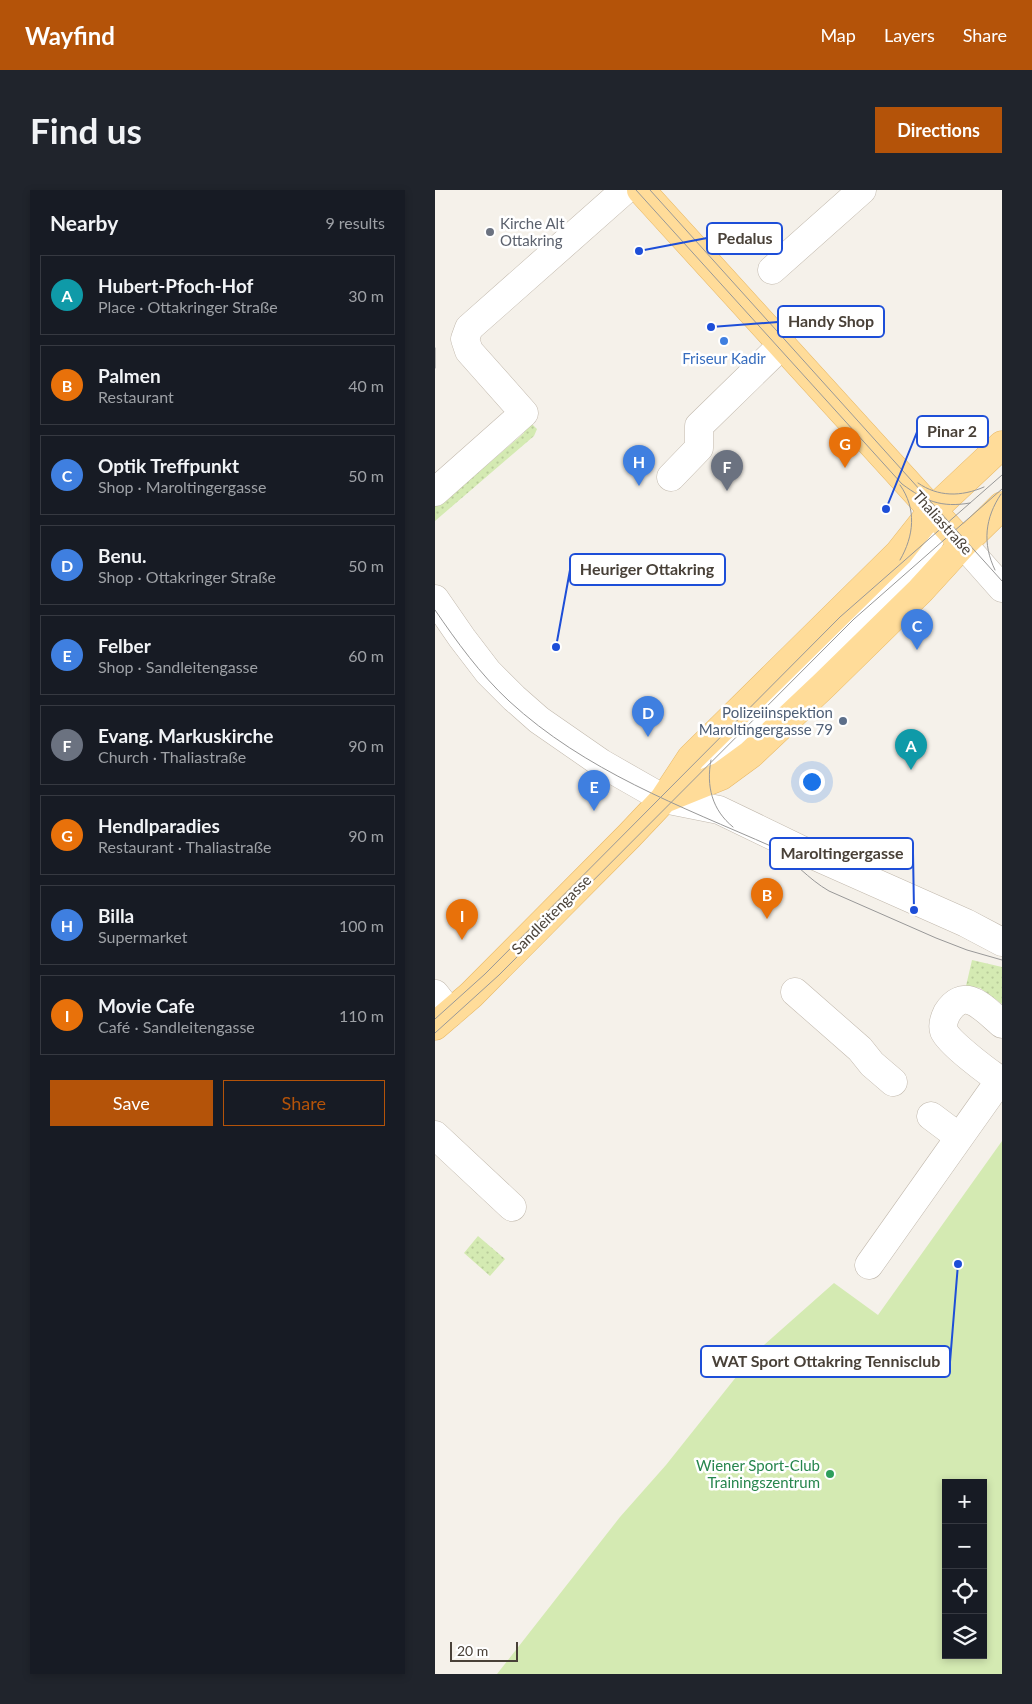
<!DOCTYPE html>
<meta charset="utf-8">
<style>
:root{--surface:#171b24;--page:#20242c;--text:#f1f3f6;--muted:#9ea1a6;--line:#363941;--accent:#b45309}
body{margin:0;font-family:Lato,sans-serif;background:var(--page);color:var(--text)}
.controls{position:absolute;right:15px;bottom:15px;display:grid;overflow:hidden;border-radius:0px;box-shadow:0 2px 8px #0003}
.controls button{width:45px;height:45px;display:grid;place-items:center;padding:0;border:0;border-bottom:1px solid var(--line);background:var(--surface);color:var(--text);font:25px sans-serif}
.scale{position:absolute;left:15px;bottom:12px;width:68px;box-sizing:border-box;padding-left:5px;border:2px solid #494138;border-top:0;font-size:14px;line-height:18px;white-space:nowrap;color:#494138;-webkit-text-stroke:4px #fff;paint-order:stroke}
.you{position:absolute;left:376px;top:591px;width:18px;height:18px;margin:-12px;border:4px solid #fff;border-radius:50%;background:#1a73e8;box-shadow:0 0 0 8px #1a73e833}
.badge{display:grid;place-items:center;width:32px;height:32px;border-radius:50%;background:var(--accent);color:#fff;font-size:16px;font-weight:700}
.pin{position:absolute;translate:-50% -41px;filter:drop-shadow(0 1px 2px #0008)}
.pin::after{content:'';position:absolute;top:26px;width:18px;height:15px;background:inherit;clip-path:polygon(0 0,100% 0,50% 100%)}
.list{margin:0;padding:0;list-style:none}
h2{display:flex;justify-content:space-between;align-items:center;height:65px;margin:0;padding:0 20px;font-size:21px}
h2 small{font-size:16px;font-weight:400;color:var(--muted)}
.list li{display:grid;grid-template-columns:32px 1fr auto;gap:15px;align-items:center;box-sizing:border-box;height:80px;margin:0 10px 10px;padding:0 10px;border:1px solid var(--line);border-radius:0px}
.list b{display:block;font-size:19px;white-space:nowrap}
.list p{margin:0;font-size:16px;white-space:nowrap;color:var(--muted)}
.list em{font-size:16px;font-style:normal;color:var(--muted)}
.actions{display:flex;gap:10px;padding:15px 20px}
.actions a{flex:1;padding:11px 0;border:1px solid var(--accent);border-radius:0px;text-align:center;font-size:18px;color:var(--accent)}
.actions .main{background:var(--accent);color:#fff}
.icon{flex:none;width:28px;height:28px;fill:none;stroke:currentColor;stroke-width:2;stroke-linecap:round;stroke-linejoin:round}
.map{position:relative;flex:none;width:567px;height:1484px;overflow:hidden;border-radius:0px}
header{display:flex;align-items:center;gap:30px;box-sizing:border-box;height:70px;padding:0 25px;background:var(--accent);color:#fff}
header strong{font-size:24px}
nav{display:flex;gap:28px;margin-inline-start:auto;font-size:18px}
.intro{display:flex;align-items:center;justify-content:space-between;box-sizing:border-box;height:120px;padding:0 30px}
h1{margin:0;font-size:35px}
.button{padding:12px 22px;border-radius:0px;background:var(--accent);color:#fff;font-size:18px;font-weight:700}
main{display:flex;gap:30px;padding:0 30px}
aside{flex:1;background:var(--surface);border-radius:0px;box-shadow:0 2px 8px #0003}
.map>svg:first-child{display:block}
.grass{fill:url(#grass-dots)}
.pitch{fill:#d4eab2;fill-rule:evenodd}
.lines{fill:none;stroke-linecap:round;stroke-linejoin:round}
.minor-casing{stroke:#c1b8ac;stroke-width:29}
.major-casing{stroke:#e7b866;stroke-width:29}
.minor{stroke:#fff;stroke-width:28}
.major{stroke:#ffdc99;stroke-width:28}
.tram{stroke:#989898;stroke-width:1}
.worship-dot{fill:#6b7280;stroke:#fff;stroke-width:2}
.shop-dot{fill:#3f7fe0;stroke:#fff;stroke-width:2}
.service-dot{fill:#5c6f8a;stroke:#fff;stroke-width:2}
.leisure-dot{fill:#2e9e5b;stroke:#fff;stroke-width:2}
.labels{text-anchor:middle;dominant-baseline:central;stroke-width:5;stroke-linejoin:round;paint-order:stroke}
.worship-label{font-size:15px;fill:#5b616d;stroke:#fff;text-anchor:start}
.shop-label{font-size:15px;fill:#366cbe;stroke:#fff}
.street-label{font-size:15px;fill:#494138;stroke:#fff}
.service-label{font-size:15px;fill:#4e5e75;stroke:#fff;text-anchor:end}
.leisure-label{font-size:15px;fill:#27864d;stroke:#fff;text-anchor:end}
.leader{fill:none;stroke:#1d4ed8;stroke-width:2}
.callout-dot{fill:#1d4ed8;stroke:#fff;stroke-width:2}
.callout{fill:#fff;stroke:#1d4ed8;stroke-width:2}
.callout-label{font-size:16px;text-anchor:middle;font-weight:bold;fill:#494138}
</style>
<header>
<strong>Wayfind</strong>
<nav><a>Map</a><a>Layers</a><a>Share</a></nav>
</header>
<div class="intro"><h1>Find us</h1><a class="button">Directions</a></div>
<main>
<aside>
<h2>Nearby<small>9 results</small></h2>
<ul class="list">
<li><span class="badge" style="background:#0f9aa8">A</span><div><b>Hubert-Pfoch-Hof</b><p>Place · Ottakringer Straße</p></div><em>30 m</em></li>
<li><span class="badge" style="background:#e8710a">B</span><div><b>Palmen</b><p>Restaurant</p></div><em>40 m</em></li>
<li><span class="badge" style="background:#3f7fe0">C</span><div><b>Optik Treffpunkt</b><p>Shop · Maroltingergasse</p></div><em>50 m</em></li>
<li><span class="badge" style="background:#3f7fe0">D</span><div><b>Benu.</b><p>Shop · Ottakringer Straße</p></div><em>50 m</em></li>
<li><span class="badge" style="background:#3f7fe0">E</span><div><b>Felber</b><p>Shop · Sandleitengasse</p></div><em>60 m</em></li>
<li><span class="badge" style="background:#6b7280">F</span><div><b>Evang. Markuskirche</b><p>Church · Thaliastraße</p></div><em>90 m</em></li>
<li><span class="badge" style="background:#e8710a">G</span><div><b>Hendlparadies</b><p>Restaurant · Thaliastraße</p></div><em>90 m</em></li>
<li><span class="badge" style="background:#3f7fe0">H</span><div><b>Billa</b><p>Supermarket</p></div><em>100 m</em></li>
<li><span class="badge" style="background:#e8710a">I</span><div><b>Movie Cafe</b><p>Café · Sandleitengasse</p></div><em>110 m</em></li>
</ul>
<div class="actions"><a class="main">Save</a><a>Share</a></div>
</aside>
<div class="map">
<svg width="567" height="1484" viewBox="0 0 567 1484">
<defs>
<pattern id="grass-dots" width="8" height="8" patternUnits="userSpaceOnUse" patternTransform="scale(1.25)"><rect width="8" height="8" fill="#d4eab2"/><path d="M2 2h.1M6 6h.1" fill="none" stroke="#b8ca9a" stroke-width="1.8" stroke-linecap="round"/></pattern>
</defs>
<rect width="100%" height="100%" fill="#f5f1ea"/>
<!-- grass -->
<path class="grass" d="M 95,232 L 102,239 L 99,246 L 0,331 L 0,311 L 11,310 L 89,243 L 89,238 Z
M 537,770 L 567,777 L 567,814 L 545,798 L 531,796 Z
M 43,1046 L 70,1069 L 55,1086 L 29,1063 Z"/>
<!-- pitch -->
<path class="pitch" d="M 567,951 L 567,1484 L 62,1484 L 185,1327 L 231,1275 L 321,1162 L 399,1093 L 443,1125 ZM 511,1293 L 548,1293 L 548,1465 L 511,1465 Z"/>
<g class="lines">
<defs>
<path id="minor" d="M 337,80 L 427,0
M 236,287 L 264,258 L 264,236 L 347,155
M 0,302 L 89,223 L 34,161 L 30,149 L 34,138 L 190,0
M 528,354 L 567,398
M 0,409 L 27,448 L 53,482 L 79,508 L 104,530 L 166,573 L 229,609 L 284,620 L 371,662 L 531,733 L 567,752
M 241,602 L 270,576 L 419,429 L 478,376 L 487,365 L 496,347 L 498,320
M 360,802 L 425,859 L 437,874 L 458,892
M 0,804 L 15,823
M 567,834 C 550,820 530,794 512,823 C 509,829 507,835 509,841 C 514,853 555,884 567,891
M 496,926 L 524,947
M 0,945 L 77,1017
M 434,1075 L 565,890"/>
<path id="major" d="M 206,0 L 528,354
M 229,609 L 286,586 L 316,564 L 389,495 L 485,401 L 528,354 L 567,316
M 0,836 L 36,805 L 194,646 L 229,609 L 256,568 L 464,363 L 498,320 L 567,255"/>
</defs>
<!-- minor casing -->
<use href="#minor" class="minor-casing"/>
<!-- major casing -->
<use href="#major" class="major-casing"/>
<!-- minor -->
<use href="#minor" class="minor"/>
<!-- major -->
<use href="#major" class="major"/>
<!-- tram -->
<path class="tram" d="M 201,0 L 467,294 C 490,311 506,318 535,313
M 215,0 L 567,391
M 0,158 L 0,178
M 483,293 C 503,307 526,307 549,297
M 465,370 C 479,346 482,319 465,295
M 560,380 C 547,353 550,328 566,304
M 0,420 C 22,452 45,484 74,511 C 150,581 245,616 338,657 C 358,670 373,689 394,701 L 501,748 L 532,760 L 567,770
M 276,570 C 271,596 277,620 298,637
M 0,829 L 50,784 L 405,427 L 567,285
M 0,843 L 64,785 L 419,429 L 567,299"/>
</g>
<!-- markers -->
<circle class="worship-dot" cx="55" cy="42" r="5"/>
<circle class="shop-dot" cx="289" cy="151" r="5"/>
<circle class="service-dot" cx="408" cy="531" r="5"/>
<circle class="leisure-dot" cx="395" cy="1284" r="5"/>
<g class="labels">
<!-- worship labels -->
<g class="worship-label">
<text x="65" y="33">Kirche Alt<tspan x="65" dy="17">Ottakring</tspan></text>
</g>
<!-- shop labels -->
<g class="shop-label">
<text x="289" y="168">Friseur Kadir</text>
</g>
<!-- street labels -->
<g class="street-label">
<text transform="translate(508 332) rotate(48)">Thaliastraße</text>
<text transform="translate(116 724) rotate(-45)">Sandleitengasse</text>
</g>
<!-- service labels -->
<g class="service-label">
<text x="398" y="522">Polizeiinspektion<tspan x="398" dy="17">Maroltingergasse 79</tspan></text>
</g>
<!-- leisure labels -->
<g class="leisure-label">
<text x="385" y="1275">Wiener Sport-Club<tspan x="385" dy="17">Trainingszentrum</tspan></text>
</g>
</g>
<!-- callouts -->
<path class="leader" d="M204 61L272 48M276 137L343 132M451 319L482 242M121 457L135 380M479 720L478 663M523 1074L515 1172"/>
<g class="callout-dot">
<circle cx="204" cy="61" r="5"/>
<circle cx="276" cy="137" r="5"/>
<circle cx="451" cy="319" r="5"/>
<circle cx="121" cy="457" r="5"/>
<circle cx="479" cy="720" r="5"/>
<circle cx="523" cy="1074" r="5"/>
</g>
<g class="callout">
<rect x="272" y="33" width="75" height="31" rx="5"/>
<rect x="343" y="116" width="106" height="31" rx="5"/>
<rect x="482" y="226" width="71" height="31" rx="5"/>
<rect x="135" y="364" width="155" height="31" rx="5"/>
<rect x="335" y="648" width="143" height="31" rx="5"/>
<rect x="266" y="1156" width="249" height="31" rx="5"/>
</g>
<g class="callout-label">
<text x="310" y="54">Pedalus</text>
<text x="396" y="137">Handy Shop</text>
<text x="517" y="247">Pinar 2</text>
<text x="212" y="385">Heuriger Ottakring</text>
<text x="407" y="669">Maroltingergasse</text>
<text x="391" y="1177">WAT Sport Ottakring Tennisclub</text>
</g>
</svg>
<div class="controls">
<button>+</button>
<button>−</button>
<button><svg class="icon" aria-label="locate" viewBox="0 0 24 24"><circle cx="12" cy="12" r="6"/><path d="M12 2v4M12 18v4M2 12h4M18 12h4"/></svg></button>
<button><svg class="icon" aria-label="layers" viewBox="0 0 24 24"><path d="M12 4l9 5-9 5-9-5zM3 14l9 5 9-5"/></svg></button>
</div>
<div class="scale">20 m</div>
<div class="you"></div>
<div class="pin badge" style="left:476px;top:580px;background:#0f9aa8">A</div>
<div class="pin badge" style="left:332px;top:729px;background:#e8710a">B</div>
<div class="pin badge" style="left:482px;top:460px;background:#3f7fe0">C</div>
<div class="pin badge" style="left:213px;top:547px;background:#3f7fe0">D</div>
<div class="pin badge" style="left:159px;top:621px;background:#3f7fe0">E</div>
<div class="pin badge" style="left:292px;top:301px;background:#6b7280">F</div>
<div class="pin badge" style="left:410px;top:278px;background:#e8710a">G</div>
<div class="pin badge" style="left:204px;top:296px;background:#3f7fe0">H</div>
<div class="pin badge" style="left:27px;top:750px;background:#e8710a">I</div>
</div>
</main>
